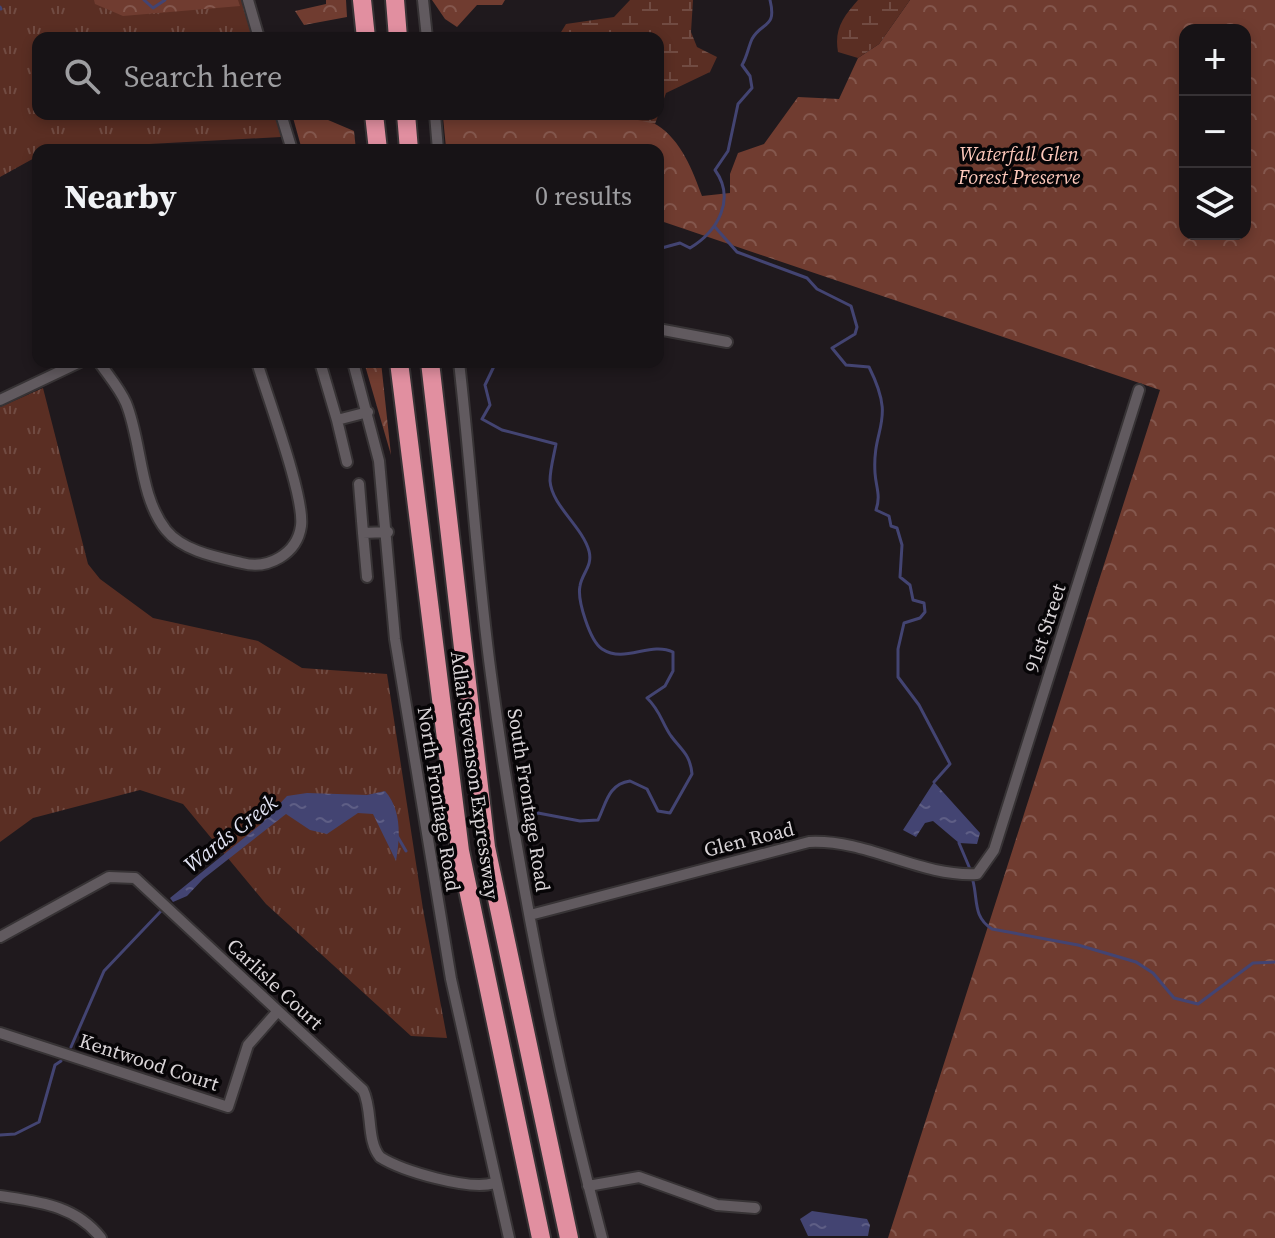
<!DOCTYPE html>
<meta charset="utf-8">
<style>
:root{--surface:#171316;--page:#242023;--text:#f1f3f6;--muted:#9e9ea1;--line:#363235}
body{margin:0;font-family:"Source Serif 4",serif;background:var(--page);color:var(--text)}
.controls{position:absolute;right:24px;top:24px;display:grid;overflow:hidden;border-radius:16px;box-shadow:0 4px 12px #0003}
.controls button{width:72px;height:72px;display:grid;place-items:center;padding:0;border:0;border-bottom:2px solid var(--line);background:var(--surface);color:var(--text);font:40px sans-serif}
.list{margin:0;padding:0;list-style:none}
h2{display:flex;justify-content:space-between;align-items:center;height:104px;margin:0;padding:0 32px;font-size:34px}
h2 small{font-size:26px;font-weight:400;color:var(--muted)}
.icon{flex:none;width:44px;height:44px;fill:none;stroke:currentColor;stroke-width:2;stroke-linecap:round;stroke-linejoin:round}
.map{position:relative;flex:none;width:1275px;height:1238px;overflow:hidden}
.search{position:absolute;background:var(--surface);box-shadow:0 4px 12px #0003;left:32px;top:32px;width:632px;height:88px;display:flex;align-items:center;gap:20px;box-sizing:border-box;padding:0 28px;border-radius:16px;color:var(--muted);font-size:30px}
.panel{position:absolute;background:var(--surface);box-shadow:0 4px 12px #0003;left:32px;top:144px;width:632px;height:224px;border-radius:16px}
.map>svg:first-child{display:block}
.grass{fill:url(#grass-tufts)}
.forest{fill:url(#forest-crowns);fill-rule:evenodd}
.wetland{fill:url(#wetland-marsh)}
.water{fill:url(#water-ripples)}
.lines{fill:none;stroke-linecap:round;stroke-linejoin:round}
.stream{stroke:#434472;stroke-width:3}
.minor-casing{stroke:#373335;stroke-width:14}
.motorway-casing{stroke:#373335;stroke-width:22}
.minor{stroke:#615a5f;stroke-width:10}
.motorway{stroke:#e18fa0;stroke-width:18}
.labels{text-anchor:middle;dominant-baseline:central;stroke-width:7;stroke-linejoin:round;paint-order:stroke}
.park-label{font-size:20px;font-style:italic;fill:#fdc8bb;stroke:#070507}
.street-label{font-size:20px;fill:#d9d4d7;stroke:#070507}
.water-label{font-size:22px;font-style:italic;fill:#e1e3f3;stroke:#070507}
</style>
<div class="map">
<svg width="1275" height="1238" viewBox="0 0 1275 1238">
<defs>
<pattern id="grass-tufts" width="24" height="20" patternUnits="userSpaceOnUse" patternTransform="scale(2)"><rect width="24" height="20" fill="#5a2e23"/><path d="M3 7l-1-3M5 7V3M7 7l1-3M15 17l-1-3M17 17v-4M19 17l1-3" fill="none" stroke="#714b42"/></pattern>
<pattern id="forest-crowns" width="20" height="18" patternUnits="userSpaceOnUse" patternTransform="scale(2)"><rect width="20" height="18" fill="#703c30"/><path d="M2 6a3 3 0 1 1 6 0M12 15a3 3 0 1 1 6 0" fill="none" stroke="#84574d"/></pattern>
<pattern id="wetland-marsh" width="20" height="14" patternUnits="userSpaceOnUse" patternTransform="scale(2)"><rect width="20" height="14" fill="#5a2e23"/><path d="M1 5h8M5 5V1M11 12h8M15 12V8" fill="none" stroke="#714b42"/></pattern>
<pattern id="water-ripples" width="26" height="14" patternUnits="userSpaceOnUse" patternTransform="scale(2)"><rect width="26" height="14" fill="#434472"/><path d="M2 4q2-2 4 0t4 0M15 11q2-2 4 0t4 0" fill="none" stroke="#5e5e85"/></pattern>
</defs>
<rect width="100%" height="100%" fill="#1f191d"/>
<!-- grass -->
<path class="grass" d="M 0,0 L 242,0 L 253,38 L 38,38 L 38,114 L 275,114 L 281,137 L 38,150 L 38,156 L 0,177 Z
M 43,388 L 88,564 L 100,579 L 153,618 L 258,641 L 302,668 L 387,674 L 423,909 L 447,1038 L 411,1036 L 266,904 L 183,804 L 140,790 L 33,818 L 0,842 L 0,407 Z"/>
<!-- forest -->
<path class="forest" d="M 94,0 L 238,0 L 240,6 L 123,16 L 95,4 Z
M 326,0 L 346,0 L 347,17 L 304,25 L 295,11 L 326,4 Z
M 432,0 L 505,0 L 502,5 L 477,5 L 457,27 L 445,19 Z
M 910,0 L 1275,0 L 1275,1238 L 888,1238 L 1160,390 L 658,220 L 658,150 L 446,148 L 443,117 L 449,114 C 496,114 620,104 657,125 C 681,140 693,171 702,196 L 730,193 L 730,174 L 738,153 L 764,144 L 798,97 L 839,99 L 858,58 L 879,44 ZM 1185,30 L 1245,30 L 1245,234 L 1185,234 Z
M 292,114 L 314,114 L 354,131 L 356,150 L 302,150 Z
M 364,362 L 381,362 L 391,455 Z"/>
<!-- wetland -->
<path class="wetland" d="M 630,0 L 693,0 L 691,32 L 697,47 L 717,57 L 710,72 L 666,93 L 655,124 L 612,114 L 658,114 L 658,38 L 558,37 L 566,24 L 614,17 Z
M 858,0 L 910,0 L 879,44 L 858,58 L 838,52 C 834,29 843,17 858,0 Z"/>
<!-- water -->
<path class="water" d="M 934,782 L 980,833 L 977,844 L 959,843 L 933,821 L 925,823 L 916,837 L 903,830 Z
M 385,791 C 402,810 400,838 396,861 L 373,814 L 358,813 L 327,834 L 310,830 L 286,814 L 203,879 L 187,896 L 173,902 L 170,898 L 260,825 L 287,796 L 307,793 L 367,795 Z
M 812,1211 L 867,1219 L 870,1225 L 868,1236 L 808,1236 L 800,1219 Z"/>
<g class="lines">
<!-- stream -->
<path class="stream" d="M 144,0 L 153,8 L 165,0
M 0,7 L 1,9
M 715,227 L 737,252 L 807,278 L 817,289 L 851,306 L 857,327 L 855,334 L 832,348 L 846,365 L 869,367 C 897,423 872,425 875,473 C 876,488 881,495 876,510 L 889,516 L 891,526 L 897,528 L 902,545 L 900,577 L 910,585 L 913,600 L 924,603 L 925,612 L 920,618 L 904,623 L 898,649 L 898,677 L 919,705 L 950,764 L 934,782
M 658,249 L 680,243 L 690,248 C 718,231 736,199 715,170 L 728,151 L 738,104 L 752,88 L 750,76 L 742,65 C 747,57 748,48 752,39 C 762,21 777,29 770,0
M 496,362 L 485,385 L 490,405 L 482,419 L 502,430 L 556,444 C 554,455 550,469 550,481 C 552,506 582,526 589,551 C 593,566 582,573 580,586 C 577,600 590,641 602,649 C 625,664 650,641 673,652 L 673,671 L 665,686 L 647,698 C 660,710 662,723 671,736 C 682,751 690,754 692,774 L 670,813 L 658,811 L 647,789 L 630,781 C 608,784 606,804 598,820 L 580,821 L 538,813 L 527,821
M 396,834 L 406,851
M 959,843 L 970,869
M 973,881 C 978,901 973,917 992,929 L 1078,945 L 1136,962 L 1153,973 L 1174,998 L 1198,1004 L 1253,963 L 1275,962
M 71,1047 L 104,971 L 161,911
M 0,1135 L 15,1134 L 39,1122 L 55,1065 L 61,1061"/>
<defs>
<path id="minor" d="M 248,0 L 259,38
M 423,0 L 427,38
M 281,114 L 292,150
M 435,114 L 438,150
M 658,329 L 727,342
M 99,362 C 108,375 120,389 126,403 C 142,442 139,496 166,530 C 183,551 216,557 242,563 C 268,570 297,554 301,526 C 305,497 267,396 257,362
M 320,362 L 337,420 L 368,412
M 353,362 L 379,461 L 395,639 L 451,979 L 509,1238
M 459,362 C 471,466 477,571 491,675 C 516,865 553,1053 602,1238
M 0,400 L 80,362
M 337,420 L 347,462
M 359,484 L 363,533 L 388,532
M 363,533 L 367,577
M 530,915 L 809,842 C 868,839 919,877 977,874 L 994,850 L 1139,390
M 0,937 L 109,877 L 135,878 L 363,1090 C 373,1110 366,1140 380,1157 C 402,1171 470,1191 494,1183
M 0,1033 L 228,1107 L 248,1045 L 277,1012
M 588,1186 L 639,1177 L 717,1205 L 755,1208
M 0,1196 C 39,1202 75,1205 101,1238"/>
<path id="motorway" d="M 362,0 L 366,38
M 395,0 L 398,38
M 374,114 L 378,150
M 406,114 L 409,150
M 399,362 L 460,851 L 541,1238
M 430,362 L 486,847 L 569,1238"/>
</defs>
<!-- minor casing -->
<use href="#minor" class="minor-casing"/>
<!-- motorway casing -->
<use href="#motorway" class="motorway-casing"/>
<!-- minor -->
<use href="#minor" class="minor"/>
<!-- motorway -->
<use href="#motorway" class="motorway"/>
</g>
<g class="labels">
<!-- park labels -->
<g class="park-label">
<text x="1019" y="154">Waterfall Glen<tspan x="1019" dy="23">Forest Preserve</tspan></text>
</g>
<!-- street labels -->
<g class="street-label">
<text transform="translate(1045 628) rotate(-72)">91st Street</text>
<text transform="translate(475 775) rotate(82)">Adlai Stevenson Expressway</text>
<text transform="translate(439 799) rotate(81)">North Frontage Road</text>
<text transform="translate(529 800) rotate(81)">South Frontage Road</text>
<text transform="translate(749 839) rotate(-14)">Glen Road</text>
<text transform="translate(275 984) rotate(43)">Carlisle Court</text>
<text transform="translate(149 1062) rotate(18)">Kentwood Court</text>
</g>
<!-- water labels -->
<g class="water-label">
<text transform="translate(230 833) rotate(-38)">Wards Creek</text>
</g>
</g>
</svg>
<div class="controls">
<button>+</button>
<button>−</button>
<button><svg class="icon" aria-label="layers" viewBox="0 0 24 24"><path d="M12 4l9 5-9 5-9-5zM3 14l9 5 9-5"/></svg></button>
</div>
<div class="search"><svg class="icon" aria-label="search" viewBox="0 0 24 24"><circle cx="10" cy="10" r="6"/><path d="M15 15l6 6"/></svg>Search here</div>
<section class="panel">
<h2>Nearby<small>0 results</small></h2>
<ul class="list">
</ul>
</section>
</div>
